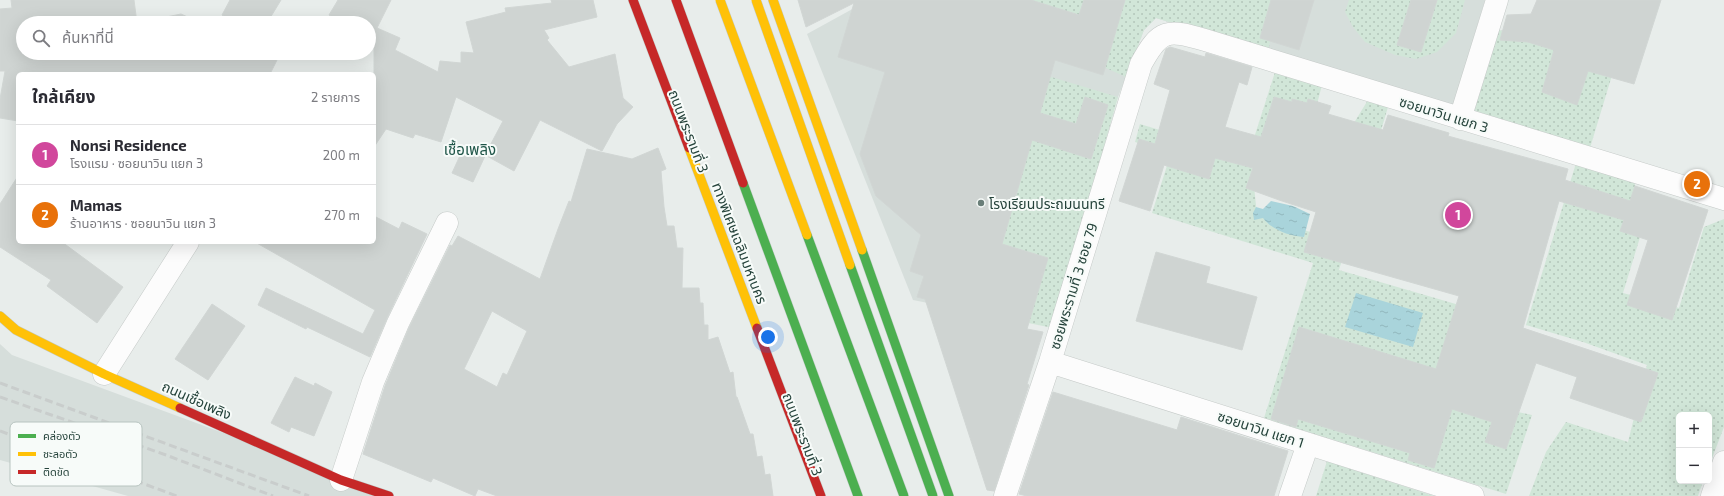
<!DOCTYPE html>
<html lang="th">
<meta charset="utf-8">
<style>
:root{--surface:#fff;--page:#f2f2f3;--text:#2b2b33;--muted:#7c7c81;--line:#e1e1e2;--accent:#2563eb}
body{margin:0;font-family:"Exo 2","Noto Sans Thai",sans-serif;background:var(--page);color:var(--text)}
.controls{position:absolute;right:12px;bottom:12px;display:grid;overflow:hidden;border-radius:6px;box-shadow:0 4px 16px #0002}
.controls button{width:36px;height:36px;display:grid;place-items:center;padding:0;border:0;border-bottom:1px solid var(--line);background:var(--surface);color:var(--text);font:20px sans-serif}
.you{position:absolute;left:768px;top:337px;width:14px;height:14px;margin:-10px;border:3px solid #fff;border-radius:50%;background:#1a73e8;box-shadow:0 0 0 6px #1a73e833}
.badge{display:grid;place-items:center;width:26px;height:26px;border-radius:50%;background:var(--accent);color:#fff;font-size:13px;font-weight:700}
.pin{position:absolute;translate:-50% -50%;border:2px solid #fff;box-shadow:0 1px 4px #0006}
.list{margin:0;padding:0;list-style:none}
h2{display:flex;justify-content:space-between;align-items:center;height:52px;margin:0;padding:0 16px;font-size:17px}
h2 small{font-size:13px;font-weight:400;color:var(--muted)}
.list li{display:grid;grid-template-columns:26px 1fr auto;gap:12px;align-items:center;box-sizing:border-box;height:60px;padding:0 16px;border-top:1px solid var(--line)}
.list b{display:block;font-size:15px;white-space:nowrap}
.list p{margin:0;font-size:13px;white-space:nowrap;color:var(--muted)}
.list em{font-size:13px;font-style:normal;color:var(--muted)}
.icon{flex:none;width:22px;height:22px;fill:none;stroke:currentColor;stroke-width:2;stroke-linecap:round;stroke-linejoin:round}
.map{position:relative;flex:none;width:1724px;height:496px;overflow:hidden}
.search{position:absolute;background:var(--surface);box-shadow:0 4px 16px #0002;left:16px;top:16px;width:360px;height:44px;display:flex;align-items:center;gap:10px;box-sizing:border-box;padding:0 14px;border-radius:22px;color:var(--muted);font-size:15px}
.panel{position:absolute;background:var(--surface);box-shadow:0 4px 16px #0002;left:16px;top:72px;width:360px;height:172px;border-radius:6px}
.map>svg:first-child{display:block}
.built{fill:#d6dedb}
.garden{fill:url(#garden-dots)}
.water{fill:url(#water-ripples)}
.building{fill:#cfd4d2;stroke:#d1d6d4;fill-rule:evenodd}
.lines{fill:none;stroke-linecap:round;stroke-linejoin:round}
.street-casing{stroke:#c5cac8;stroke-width:23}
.fast-casing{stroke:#c3cbc8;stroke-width:10}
.slow-casing{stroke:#c3cbc8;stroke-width:10}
.jam-casing{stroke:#c3cbc8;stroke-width:10}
.street{stroke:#fcfcfc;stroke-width:22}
.fast{stroke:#4caf50;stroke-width:9}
.slow{stroke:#ffc107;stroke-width:9}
.jam{stroke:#c62828;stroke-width:9}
.rail{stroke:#c9cdcc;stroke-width:3;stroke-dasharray:8 4;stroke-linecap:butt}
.fast-bridge-casing{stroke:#c3ccc9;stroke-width:10;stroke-linecap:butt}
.slow-bridge-casing{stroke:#c3ccc9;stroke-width:10;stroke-linecap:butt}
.fast-bridge{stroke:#4caf50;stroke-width:9}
.slow-bridge{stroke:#ffc107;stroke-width:9}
.poi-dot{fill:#697e78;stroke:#f7fbf9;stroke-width:1.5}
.labels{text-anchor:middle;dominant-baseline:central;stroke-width:4;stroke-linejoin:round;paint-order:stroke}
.street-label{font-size:14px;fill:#24423a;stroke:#f7fbf9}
.poi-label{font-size:14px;fill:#24423a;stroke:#f7fbf9;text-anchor:start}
.neighbourhood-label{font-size:15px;fill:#1f5548;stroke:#f7fbf9}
.key{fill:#f7fbf9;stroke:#b8c4c0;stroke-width:1}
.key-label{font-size:11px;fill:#24423a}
</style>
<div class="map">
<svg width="1724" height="496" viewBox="0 0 1724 496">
<defs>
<pattern id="garden-dots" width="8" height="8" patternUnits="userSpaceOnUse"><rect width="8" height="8" fill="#d1e6d8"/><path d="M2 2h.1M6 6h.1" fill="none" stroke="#b3c6ba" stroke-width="1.8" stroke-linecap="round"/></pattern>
<pattern id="water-ripples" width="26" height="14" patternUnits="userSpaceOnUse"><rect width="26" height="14" fill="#a9d4db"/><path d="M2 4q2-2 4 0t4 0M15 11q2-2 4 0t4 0" fill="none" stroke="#91b7bd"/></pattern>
</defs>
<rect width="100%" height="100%" fill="#e8edeb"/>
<!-- built -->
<path class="built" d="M 873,0 L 1485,0 L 1453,106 L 1321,70 L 1156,18 L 1144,30 L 1118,97 L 993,316 L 913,300 L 807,34 L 867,1 Z
M 0,344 L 12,355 L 394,496 L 128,496 L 0,460 Z"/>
<!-- garden -->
<path class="garden" d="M 1018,0 L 1283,0 L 1272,30 L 1268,53 L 1156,18 L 1144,30 L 1126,77 L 1097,64 Z
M 1349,0 L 1465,0 L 1456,33 L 1437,52 L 1416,59 L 1395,55 L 1365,42 L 1353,27 L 1345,12 Z
M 1499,30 L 1536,39 L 1613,72 L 1590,148 L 1473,114 Z
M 1276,69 L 1322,85 L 1316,108 L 1254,186 L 1257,215 L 1326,237 L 1330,162 L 1368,100 L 1388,107 L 1339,270 L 1490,314 L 1462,400 L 1532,415 L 1506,494 L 1264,418 L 1313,263 L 1152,213 L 1171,153 L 1135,142 L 1140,124 L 1176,135 L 1245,166 Z
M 1048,76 L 1118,97 L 1053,328 L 993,316 L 992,260 Z
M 1577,160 L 1634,178 L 1641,234 L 1623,293 L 1679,308 L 1704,227 L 1724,219 L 1724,427 L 1709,466 L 1709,415 L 1679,415 L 1679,481 L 1703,481 L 1698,496 L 1529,496 L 1546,452 L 1566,422 L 1628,442 L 1647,365 L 1583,342 L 1526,325 Z
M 1327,461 L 1434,496 L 1316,496 Z"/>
<!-- water -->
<path class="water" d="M 1271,201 L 1293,206 L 1310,214 L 1304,237 C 1289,236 1272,230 1263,218 L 1254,220 L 1253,213 L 1256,207 L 1263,209 Z
M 1356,293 L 1423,313 L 1413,347 L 1345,327 Z"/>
<!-- building -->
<path class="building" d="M 11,0 L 134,0 L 137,23 L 181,14 L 201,23 L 23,23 L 23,53 L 266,53 L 278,58 L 270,74 L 18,74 L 18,121 L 0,118 L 0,99 L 5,71 L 0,71 L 0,9 L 12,8 Z
M 230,0 L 281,0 L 267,23 L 234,23 L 222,15 Z
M 338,0 L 391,0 L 377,28 L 400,38 L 395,50 L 438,72 L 440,61 L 461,63 L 461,52 L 474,53 L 466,22 L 506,12 L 505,8 L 552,3 L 551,0 L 593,0 L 597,17 L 544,30 L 549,38 L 547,40 L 569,67 L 615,54 L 623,98 L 633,107 L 617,124 L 602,151 L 540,120 L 514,171 L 485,155 L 503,121 L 456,97 L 441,142 L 415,134 L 413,138 L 386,129 L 374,147 L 374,34 L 369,44 L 369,23 L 344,23 L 329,15 Z
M 798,0 L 1031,0 L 1079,15 L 1084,0 L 1125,0 L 1103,75 L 1055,60 L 1040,113 L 1076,124 L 1085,97 L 1108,105 L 1091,159 L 1032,140 L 1002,244 L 1048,258 L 1027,329 L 1043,332 L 1027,384 L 1029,385 L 994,491 L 987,490 L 925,299 L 917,297 L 924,276 L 910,271 L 921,235 L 876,196 L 860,154 L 885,72 L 838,57 L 854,3 L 806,27 Z
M 1271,0 L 1314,0 L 1299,50 L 1260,38 Z
M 1411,0 L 1437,0 L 1421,52 L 1397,45 Z
M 1537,0 L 1661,0 L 1634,84 L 1588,71 L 1577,105 L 1542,92 L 1554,50 L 1528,42 L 1500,40 L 1507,15 L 1531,14 Z
M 1170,47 L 1205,57 L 1206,53 L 1252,67 L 1247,85 L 1239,82 L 1225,127 L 1261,137 L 1274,97 L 1292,102 L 1292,99 L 1307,103 L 1308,99 L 1331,106 L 1328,114 L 1383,130 L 1388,115 L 1449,133 L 1448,136 L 1568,169 L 1565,180 L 1630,201 L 1635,186 L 1708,210 L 1672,320 L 1627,305 L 1648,240 L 1620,231 L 1624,220 L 1559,201 L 1523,328 L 1658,373 L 1641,422 L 1570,398 L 1577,377 L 1536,363 L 1506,449 L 1485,442 L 1492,422 L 1452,409 L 1434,468 L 1408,460 L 1410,453 L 1298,419 L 1296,427 L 1271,419 L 1299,327 L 1436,369 L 1459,296 L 1304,252 L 1316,212 L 1279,200 L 1246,188 L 1253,168 L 1215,158 L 1209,179 L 1164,165 L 1150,211 L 1119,201 L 1139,139 L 1155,144 L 1170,90 L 1154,84 L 1166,49 Z
M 464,147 L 485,156 L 473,182 L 452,173 Z
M 658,148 L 666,169 L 661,171 L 664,207 L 667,226 L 674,226 L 677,248 L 683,248 L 682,288 L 699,288 L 700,303 L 703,303 L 704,325 L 708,325 L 708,340 L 718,337 L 730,373 L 733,372 L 736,397 L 737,397 L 750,434 L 753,434 L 757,457 L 762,456 L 765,475 L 770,474 L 773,496 L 497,496 L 478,489 L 475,496 L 433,478 L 431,482 L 363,454 L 385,386 L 409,328 L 450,245 L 452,246 L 458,236 L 540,279 L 558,229 L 569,201 L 571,202 L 587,149 L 632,159 ZM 492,311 L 527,331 L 507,375 L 503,373 L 497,387 L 464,369 Z
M 18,176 L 18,242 L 62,242 L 123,287 L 97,323 L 47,286 L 51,280 L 0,247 L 0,204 Z
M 374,216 L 399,229 L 402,222 L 427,234 L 387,318 L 370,357 L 307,327 L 306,329 L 258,305 L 266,288 L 363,334 L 375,310 L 255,242 L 374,242 Z
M 1156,252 L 1210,267 L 1206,283 L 1257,297 L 1242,350 L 1136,321 Z
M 212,304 L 245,326 L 208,380 L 175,359 Z
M 295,377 L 314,386 L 315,383 L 332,392 L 314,436 L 291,427 L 289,432 L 271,423 Z
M 1053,392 L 1177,430 L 1181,417 L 1288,451 L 1274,496 L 1027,496 L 1019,494 Z"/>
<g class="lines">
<defs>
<path id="street" d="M 1460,119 L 1497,0
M 1050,362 L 1473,496
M 104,374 L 188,242
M 341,480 L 373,382 L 398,323 L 447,223
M 1005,496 L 1050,362 L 1141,64 C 1160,29 1167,29 1205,40 L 1724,199
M 1290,496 L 1308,444
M 1712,496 L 1724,462"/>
<path id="fast" d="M 743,183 L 858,496
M 862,250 L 949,496"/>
<path id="slow" d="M 773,0 L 862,250
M 689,148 L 757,328
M 0,316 L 16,330 L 104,374 L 180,408"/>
<path id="jam" d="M 633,0 L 689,148
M 676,0 L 743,183
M 757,328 L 821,496
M 180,408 L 341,480 L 389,496"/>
</defs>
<!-- street casing -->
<use href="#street" class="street-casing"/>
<!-- fast casing -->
<use href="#fast" class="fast-casing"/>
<!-- slow casing -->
<use href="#slow" class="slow-casing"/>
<!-- jam casing -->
<use href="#jam" class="jam-casing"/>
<!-- street -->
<use href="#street" class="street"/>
<!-- fast -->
<use href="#fast" class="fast"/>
<!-- slow -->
<use href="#slow" class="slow"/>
<!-- jam -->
<use href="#jam" class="jam"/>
<!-- rail -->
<path class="rail" d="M 0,383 L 309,496
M 0,397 L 166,455 L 273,496
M 0,431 L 177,496"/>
<defs>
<path id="fast-bridge" d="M 807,235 L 904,496
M 850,265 L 933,496"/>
<path id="slow-bridge" d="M 720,0 L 807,235
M 756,0 L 850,265"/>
</defs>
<!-- fast-bridge casing -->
<use href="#fast-bridge" class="fast-bridge-casing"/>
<!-- slow-bridge casing -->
<use href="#slow-bridge" class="slow-bridge-casing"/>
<!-- fast-bridge -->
<use href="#fast-bridge" class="fast-bridge"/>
<!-- slow-bridge -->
<use href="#slow-bridge" class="slow-bridge"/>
</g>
<!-- markers -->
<circle class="poi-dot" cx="981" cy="203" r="4"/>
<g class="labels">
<!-- street labels -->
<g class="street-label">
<text transform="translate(1444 114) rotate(17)">ซอยนาวิน แยก 3</text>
<text transform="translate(689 131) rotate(69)">ถนนพระรามที่ 3</text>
<text transform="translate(740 243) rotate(69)">ทางพิเศษเฉลิมมหานคร</text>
<text transform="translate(1073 286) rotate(-73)">ซอยพระรามที่ 3 ซอย 79</text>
<text transform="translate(197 400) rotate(24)">ถนนเชื้อเพลิง</text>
<text transform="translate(1261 429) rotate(18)">ซอยนาวิน แยก 1</text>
<text transform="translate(803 434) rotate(69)">ถนนพระรามที่ 3</text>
</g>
<!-- poi labels -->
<g class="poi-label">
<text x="989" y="203">โรงเรียนประถมนนทรี</text>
</g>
<!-- neighbourhood labels -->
<g class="neighbourhood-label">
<text x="470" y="149">เชื้อเพลิง</text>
</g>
</g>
<!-- legend -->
<rect x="10" y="422" width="132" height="64" rx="6" class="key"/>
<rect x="18" y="434" width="18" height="4" fill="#4caf50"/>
<rect x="18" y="452" width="18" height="4" fill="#ffc107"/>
<rect x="18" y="470" width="18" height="4" fill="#c62828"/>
<g class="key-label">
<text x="43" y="440">คล่องตัว</text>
<text x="43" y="458">ชะลอตัว</text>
<text x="43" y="476">ติดขัด</text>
</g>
</svg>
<div class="controls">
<button>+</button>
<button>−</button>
</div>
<div class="you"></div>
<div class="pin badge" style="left:1458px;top:215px;background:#d1479c">1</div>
<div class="pin badge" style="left:1697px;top:184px;background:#e8710a">2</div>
<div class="search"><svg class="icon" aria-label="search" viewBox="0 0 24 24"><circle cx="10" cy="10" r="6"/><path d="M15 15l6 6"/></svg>ค้นหาที่นี่</div>
<section class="panel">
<h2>ใกล้เคียง<small>2 รายการ</small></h2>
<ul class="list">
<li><span class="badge" style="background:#d1479c">1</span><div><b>Nonsi Residence</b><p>โรงแรม · ซอยนาวิน แยก 3</p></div><em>200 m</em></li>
<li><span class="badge" style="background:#e8710a">2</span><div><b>Mamas</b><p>ร้านอาหาร · ซอยนาวิน แยก 3</p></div><em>270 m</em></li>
</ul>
</section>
</div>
